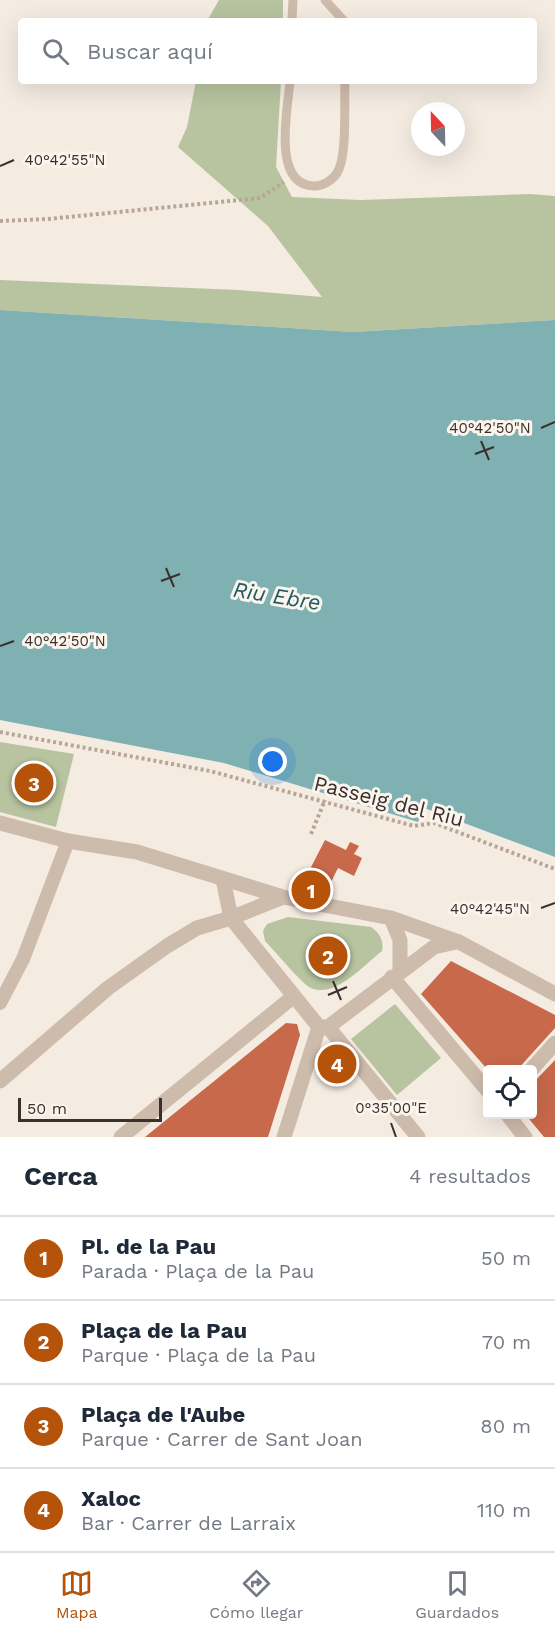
<!DOCTYPE html>
<html lang="es">
<meta charset="utf-8">
<style>
:root{--surface:#fff;--page:#f6f6f7;--text:#1f2937;--muted:#747a83;--line:#e0e1e3;--accent:#b45309}
body{margin:0;font-family:"Work Sans",sans-serif;background:var(--page);color:var(--text)}
.controls{position:absolute;right:18px;bottom:18px;display:grid;overflow:hidden;border-radius:6px;box-shadow:0 6px 24px #0002}
.controls button{width:54px;height:54px;display:grid;place-items:center;padding:0;border:0;border-bottom:2px solid var(--line);background:var(--surface);color:var(--text);font:30px sans-serif}
.compass{position:absolute;left:411px;top:102px;width:54px;height:54px;border-radius:50%;background:var(--surface);box-shadow:0 6px 24px #0002;rotate:338deg}
.scale{position:absolute;left:18px;bottom:15px;width:144px;box-sizing:border-box;padding-left:6px;border:3px solid #3b302b;border-top:0;font-size:16px;line-height:21px;white-space:nowrap;color:#3b302b;-webkit-text-stroke:4px #fbf5ee;paint-order:stroke}
.you{position:absolute;left:273px;top:762px;width:21px;height:21px;margin:-15px;border:4px solid #fff;border-radius:50%;background:#1a73e8;box-shadow:0 0 0 9px #1a73e833}
.badge{display:grid;place-items:center;width:39px;height:39px;border-radius:50%;background:var(--accent);color:#fff;font-size:20px;font-weight:700}
.pin{position:absolute;translate:-50% -50%;border:3px solid #fff;box-shadow:0 2px 6px #0006}
.list{margin:0;padding:0;list-style:none}
h2{display:flex;justify-content:space-between;align-items:center;height:78px;margin:0;padding:0 24px;font-size:26px}
h2 small{font-size:20px;font-weight:400;color:var(--muted)}
.list li{display:grid;grid-template-columns:39px 1fr auto;gap:18px;align-items:center;box-sizing:border-box;height:84px;padding:0 24px;border-top:2px solid var(--line)}
.list b{display:block;font-size:22px;white-space:nowrap}
.list p{margin:0;font-size:20px;white-space:nowrap;color:var(--muted)}
.list em{font-size:20px;font-style:normal;color:var(--muted)}
.icon{flex:none;width:33px;height:33px;fill:none;stroke:currentColor;stroke-width:2;stroke-linecap:round;stroke-linejoin:round}
.map{position:relative;flex:none;width:555px;height:1137px;overflow:hidden}
.search{position:absolute;background:var(--surface);box-shadow:0 6px 24px #0002;left:18px;right:18px;top:18px;height:66px;display:flex;align-items:center;gap:15px;box-sizing:border-box;padding:0 21px;border-radius:6px;color:var(--muted);font-size:22px}
.sheet{height:414px;background:var(--surface)}
nav{display:flex;justify-content:space-around;align-items:center;box-sizing:border-box;height:84px;border-top:2px solid var(--line);background:var(--surface);font-size:16px;color:var(--muted)}
nav a{display:grid;justify-items:center;gap:3px}
nav .on{color:var(--accent)}
.map>svg:first-child{display:block}
.green{fill:#b8c4a0}
.water{fill:#7fb0b2}
.building{fill:#c8694b}
.lines{fill:none;stroke-linecap:round;stroke-linejoin:round}
.path{stroke:#b9a596;stroke-width:4;stroke-dasharray:3 3;stroke-linecap:butt}
.service{stroke:#cdbbac;stroke-width:9}
.pedestrian{stroke:#cdbbac;stroke-width:14}
.minor{stroke:#cdbbac;stroke-width:15}
.tertiary{stroke:#cdbbac;stroke-width:15}
.ticks{fill:none;stroke:#3b302b;stroke-width:2}
.labels{text-anchor:middle;dominant-baseline:central;stroke-width:6;stroke-linejoin:round;paint-order:stroke}
.street-label{font-size:21px;fill:#3b302b;stroke:#fbf5ee}
.water-label{font-size:22px;font-style:italic;fill:#1f5a5e;stroke:#fbf5ee}
.ticks-label{font-size:15px;text-anchor:middle;fill:#3b302b;stroke:#fbf5ee;stroke-width:6;stroke-linejoin:round;paint-order:stroke}
</style>
<div class="map">
<svg width="555" height="1137" viewBox="0 0 555 1137">
<rect width="100%" height="100%" fill="#f4ebe1"/>
<!-- green -->
<path class="green" d="M 219,0 L 283,0 L 283,21 L 207,21 Z
M 196,81 L 281,81 L 276,167 L 292,197 L 361,200 L 530,194 L 555,196 L 555,320 L 353,332 L 0,310 L 0,280 L 238,290 L 322,297 L 268,226 L 178,147 L 187,127 Z
M 0,742 L 74,754 L 56,827 L 0,812 Z
M 288,917 L 371,927 C 380,933 384,941 382,951 C 365,964 335,999 311,988 C 302,984 274,950 265,941 L 263,931 L 267,924 Z
M 395,1004 L 441,1058 L 397,1095 L 351,1039 Z"/>
<!-- water -->
<path class="water" d="M 0,310 L 353,332 L 555,320 L 555,857 L 424,808 L 418,822 L 224,763 L 0,720 Z"/>
<!-- building -->
<path class="building" d="M 325,840 L 346,850 L 350,842 L 359,846 L 354,854 L 362,858 L 354,876 L 338,868 L 330,884 L 308,873 Z
M 451,961 L 555,1015 L 555,1028 L 517,1070 L 488,1070 L 421,994 Z
M 286,1023 L 297,1024 L 300,1035 L 268,1137 L 145,1137 Z
M 555,1060 L 555,1137 L 544,1137 L 525,1114 L 532,1114 L 532,1084 Z"/>
<g class="lines">
<!-- path -->
<path class="path" d="M 0,221 L 48,219 L 260,198 L 284,182
M 0,732 L 210,771 L 414,826 L 434,823 L 555,869
M 311,834 L 325,800"/>
<!-- service -->
<path class="service" d="M 325,0 L 344,21
M 292,21 L 293,0
M 290,81 C 288,108 271,185 314,186 C 324,186 335,179 339,169 C 347,151 344,102 345,81"/>
<!-- pedestrian -->
<path class="pedestrian" d="M 0,1003 L 23,959 L 68,841"/>
<!-- minor -->
<path class="minor" d="M 0,823 L 68,841 L 137,852 L 283,897 L 391,918 L 459,942
M 223,879 L 231,918 L 319,1027 L 328,1027 L 434,947 L 456,942
M 391,918 L 400,940 L 400,971
M 392,977 L 488,1091
M 328,1027 L 418,1137
M 531,1070 L 555,1043
M 0,1081 L 108,988 L 167,946 L 197,928 L 231,918 L 283,897
M 507,1114 L 525,1137
M 121,1137 L 294,996
M 284,1137 L 319,1027"/>
<!-- tertiary -->
<path class="tertiary" d="M 459,942 L 555,994"/>
</g>
<!-- ticks -->
<path class="ticks" d="M 0,166 L 14,160M 541,428 L 555,422M 481,441 L 489,460M 475,454 L 494,447M 166,568 L 174,587M 161,581 L 180,574M 0,646 L 14,641M 541,908 L 555,903M 333,981 L 341,1000M 328,995 L 347,987M 391,1123 L 396,1137"/>
<g class="labels">
<!-- street labels -->
<g class="street-label">
<text transform="translate(389 801) rotate(14)">Passeig del Riu</text>
</g>
<!-- water labels -->
<g class="water-label">
<text transform="translate(277 596) rotate(9)">Riu Ebre</text>
</g>
</g>
<g class="ticks-label">
<text x="65" y="165">40°42'55"N</text>
<text x="490" y="433">40°42'50"N</text>
<text x="65" y="646">40°42'50"N</text>
<text x="490" y="914">40°42'45"N</text>
<text x="391" y="1113">0°35'00"E</text>
</g>
</svg>
<div class="controls">
<button><svg class="icon" aria-label="locate" viewBox="0 0 24 24"><circle cx="12" cy="12" r="6"/><path d="M12 2v4M12 18v4M2 12h4M18 12h4"/></svg></button>
</div>
<svg class="compass" viewBox="-18 -18 36 36"><path d="M0-13l5 13h-10z" fill="#e53935"/><path d="M0 13l5-13h-10z" fill="#747a83"/></svg>
<div class="scale">50 m</div>
<div class="you"></div>
<div class="pin badge" style="left:311px;top:890px">1</div>
<div class="pin badge" style="left:328px;top:956px">2</div>
<div class="pin badge" style="left:34px;top:783px">3</div>
<div class="pin badge" style="left:337px;top:1064px">4</div>
<div class="search"><svg class="icon" aria-label="search" viewBox="0 0 24 24"><circle cx="10" cy="10" r="6"/><path d="M15 15l6 6"/></svg>Buscar aquí</div>
</div>
<section class="sheet">
<h2>Cerca<small>4 resultados</small></h2>
<ul class="list">
<li><span class="badge">1</span><div><b>Pl. de la Pau</b><p>Parada · Plaça de la Pau</p></div><em>50 m</em></li>
<li><span class="badge">2</span><div><b>Plaça de la Pau</b><p>Parque · Plaça de la Pau</p></div><em>70 m</em></li>
<li><span class="badge">3</span><div><b>Plaça de l'Aube</b><p>Parque · Carrer de Sant Joan</p></div><em>80 m</em></li>
<li><span class="badge">4</span><div><b>Xaloc</b><p>Bar · Carrer de Larraix</p></div><em>110 m</em></li>
</ul>
</section>
<nav>
<a class="on"><svg class="icon" aria-label="map" viewBox="0 0 24 24"><path d="M3 6l6-2 6 2 6-2v14l-6 2-6-2-6 2zM9 4v14M15 6v14"/></svg>Mapa</a>
<a><svg class="icon" aria-label="directions" viewBox="0 0 24 24"><path d="M12 3l9 9-9 9-9-9zM9 14v-3h6M13 9l2 2-2 2"/></svg>Cómo llegar</a>
<a><svg class="icon" aria-label="saved" viewBox="0 0 24 24"><path d="M7 4h10v16l-5-4-5 4z"/></svg>Guardados</a>
</nav>
